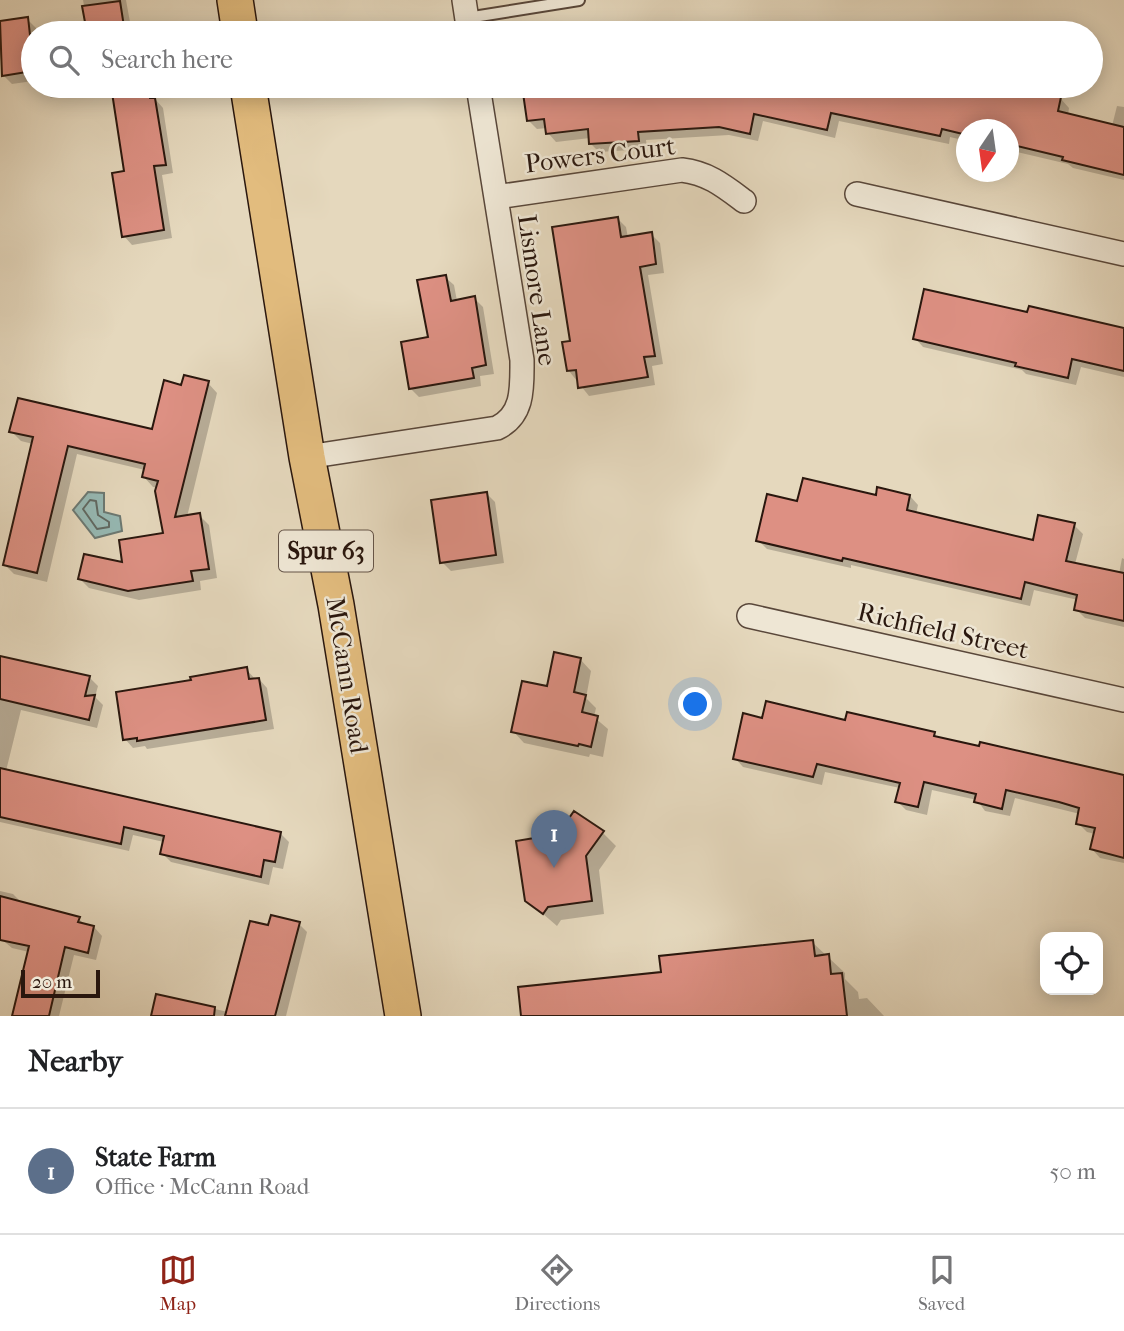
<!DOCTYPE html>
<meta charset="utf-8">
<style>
:root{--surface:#fff;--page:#f2f2f2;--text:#202124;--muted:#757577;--line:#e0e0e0;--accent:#8f2418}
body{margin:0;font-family:"IM FELL French Canon",serif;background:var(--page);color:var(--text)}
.controls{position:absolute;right:21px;bottom:21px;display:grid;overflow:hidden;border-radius:14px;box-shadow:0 4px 18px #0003}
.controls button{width:63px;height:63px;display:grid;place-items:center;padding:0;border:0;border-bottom:2px solid var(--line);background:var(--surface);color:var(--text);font:35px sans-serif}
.compass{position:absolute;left:956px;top:119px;width:63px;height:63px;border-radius:50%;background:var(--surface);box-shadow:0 4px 18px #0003;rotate:193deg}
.scale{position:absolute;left:21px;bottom:18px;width:79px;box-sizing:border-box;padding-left:7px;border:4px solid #2a170e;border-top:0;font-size:19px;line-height:24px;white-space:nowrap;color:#2a170e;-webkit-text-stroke:5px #eee6d4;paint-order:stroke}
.you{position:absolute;left:696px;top:705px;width:24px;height:24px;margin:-18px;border:5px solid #fff;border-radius:50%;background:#1a73e8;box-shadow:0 0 0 10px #1a73e833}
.badge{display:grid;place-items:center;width:46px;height:46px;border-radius:50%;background:var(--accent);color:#fff;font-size:23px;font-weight:700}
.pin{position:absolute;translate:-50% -58px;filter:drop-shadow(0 2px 4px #0008)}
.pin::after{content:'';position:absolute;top:37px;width:24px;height:21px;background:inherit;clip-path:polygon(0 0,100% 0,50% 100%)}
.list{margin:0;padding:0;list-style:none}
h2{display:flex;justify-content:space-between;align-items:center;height:91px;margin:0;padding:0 28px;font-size:30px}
h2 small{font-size:23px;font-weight:400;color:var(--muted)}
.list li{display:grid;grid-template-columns:46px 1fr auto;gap:21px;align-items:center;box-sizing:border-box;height:126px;padding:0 28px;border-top:2px solid var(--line)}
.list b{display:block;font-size:26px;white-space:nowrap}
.list p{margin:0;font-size:23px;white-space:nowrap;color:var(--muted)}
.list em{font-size:23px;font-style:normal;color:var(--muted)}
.icon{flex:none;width:38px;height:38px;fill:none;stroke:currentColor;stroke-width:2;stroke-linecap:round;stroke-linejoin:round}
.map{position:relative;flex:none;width:1124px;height:1016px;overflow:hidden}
.search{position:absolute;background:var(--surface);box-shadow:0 4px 18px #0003;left:21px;right:21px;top:21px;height:77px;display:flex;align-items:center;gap:18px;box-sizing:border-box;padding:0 24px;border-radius:38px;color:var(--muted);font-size:26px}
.sheet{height:217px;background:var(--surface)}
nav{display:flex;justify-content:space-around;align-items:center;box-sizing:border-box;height:98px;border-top:2px solid var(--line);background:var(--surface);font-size:19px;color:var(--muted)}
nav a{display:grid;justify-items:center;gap:4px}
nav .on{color:var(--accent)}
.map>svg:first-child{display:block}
.water{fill:#96b9b4;stroke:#6b7872;stroke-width:2}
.shadow{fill:#0003}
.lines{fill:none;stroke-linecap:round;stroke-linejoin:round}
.shore{stroke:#606861;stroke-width:2}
.building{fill:#dd9083;stroke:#2a170e;stroke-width:2}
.lane-casing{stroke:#59473a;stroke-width:14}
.street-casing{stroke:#59473a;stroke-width:26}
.primary-casing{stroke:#2a170e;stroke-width:38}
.lane{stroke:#eee6d4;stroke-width:10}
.street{stroke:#eee6d4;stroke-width:23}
.primary{stroke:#e2bc7e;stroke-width:35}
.labels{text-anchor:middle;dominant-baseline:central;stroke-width:5;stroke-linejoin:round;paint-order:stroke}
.shield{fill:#eee6d4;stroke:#655549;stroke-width:2}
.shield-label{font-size:24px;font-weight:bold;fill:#2a170e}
.street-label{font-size:26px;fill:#2a170e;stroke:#eee6d4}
</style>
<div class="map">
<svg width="1124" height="1016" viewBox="0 0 1124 1016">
<rect width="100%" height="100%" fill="#e5d8bd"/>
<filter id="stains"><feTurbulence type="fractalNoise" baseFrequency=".00286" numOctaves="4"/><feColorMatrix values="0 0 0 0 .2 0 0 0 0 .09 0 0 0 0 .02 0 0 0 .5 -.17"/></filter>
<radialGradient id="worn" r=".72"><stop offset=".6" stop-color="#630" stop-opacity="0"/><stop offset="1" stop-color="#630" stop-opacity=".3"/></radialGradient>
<!-- water -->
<path class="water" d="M 88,492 L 104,493 L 104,512 L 120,516 L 122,531 L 95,538 L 73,510 Z"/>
<!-- shadow -->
<path class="shadow" d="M 83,0 L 126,0 L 132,33 L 53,33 L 88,28 Z
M 27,19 L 36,28 L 37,33 L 33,33 L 33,81 L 12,84 L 3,75 L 0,54 L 0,23 Z
M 668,21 L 676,30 L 677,33 L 637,33 L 636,23 Z
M 739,23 L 784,33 L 737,33 Z
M 41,86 L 103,86 L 103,90 L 51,98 L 42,90 Z
M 524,86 L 1012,86 L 1012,88 L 1061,99 L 1069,108 L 1068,115 L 1112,126 L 1117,106 L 1124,107 L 1124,180 L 1073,168 L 1068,164 L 1009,150 L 1009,130 L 967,130 L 967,141 L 950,137 L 949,144 L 839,121 L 835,138 L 763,121 L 758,141 L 729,135 L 646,140 L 647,149 L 599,152 L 591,144 L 590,138 L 556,142 L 548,133 L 547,128 L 537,129 L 528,120 Z
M 155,99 L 163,108 L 173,173 L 162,175 L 172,238 L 132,245 L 124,236 L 126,173 Z
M 617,218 L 626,227 L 628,238 L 651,234 L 660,243 L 664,273 L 648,275 L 663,364 L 652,366 L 655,385 L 589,396 L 569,371 L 572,342 Z
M 445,277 L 454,285 L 457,301 L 474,298 L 483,307 L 494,374 L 480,376 L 481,386 L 419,397 L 410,388 L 430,339 Z
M 1124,331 L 1124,377 L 1081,367 L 1076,385 L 1026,374 L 1022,370 L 923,347 L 915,338 Z
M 208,383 L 217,393 L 187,517 L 199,515 L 209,525 L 217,578 L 200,581 L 201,590 L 139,600 L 89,588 L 80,579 L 125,565 L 165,534 L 158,488 L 153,487 L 144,477 L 145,470 L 77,454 L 47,582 L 14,574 L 4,564 L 33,444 L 21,441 L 11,431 L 153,431 L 183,387 Z
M 487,494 L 495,502 L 504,563 L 451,571 L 442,562 Z
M 910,496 L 918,505 L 916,514 L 1034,542 L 1074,525 L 1083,534 L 1075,564 L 1119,574 L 1122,558 L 1124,559 L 1124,627 L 1085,618 L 1076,609 L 1078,600 L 1034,590 L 1030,606 L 851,565 L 851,568 L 767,549 L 758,540 L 799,503 Z
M 0,657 L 89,677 L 98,686 L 95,697 L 103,705 L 97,728 L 21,710 L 6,771 L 280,833 L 289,842 L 283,869 L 273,867 L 269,885 L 171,862 L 162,853 L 164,842 L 133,835 L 129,851 L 0,822 Z
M 580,659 L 591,671 L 586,698 L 596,708 L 594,717 L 608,729 L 603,757 L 590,754 L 589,757 L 524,743 L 513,731 Z
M 246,669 L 256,680 L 259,679 L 267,688 L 274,729 L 147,749 L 145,746 L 133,748 L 125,739 Z
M 763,720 L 846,722 L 934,734 L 939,739 L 1124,777 L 1124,863 L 1100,858 L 1092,849 L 1095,834 L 1087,832 L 1078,823 L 1080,814 L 1015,798 L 1010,816 L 985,811 L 977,800 L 932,790 L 927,815 L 906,810 L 897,801 L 900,788 L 825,772 L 822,785 L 743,767 L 735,758 Z
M 603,833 L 616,846 L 599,870 L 604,914 L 561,920 L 557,926 L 527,900 Z
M 0,891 L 13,894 L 22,903 L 79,919 L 86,926 L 94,927 L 102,936 L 96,960 L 74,955 L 59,1016 L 14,1016 L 29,952 L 12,948 L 0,938 Z
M 299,924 L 307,932 L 286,1016 L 153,1016 L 158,996 L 228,1012 L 269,927 Z
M 812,942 L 845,973 L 845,979 L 858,992 L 859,999 L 867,998 L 884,1016 L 523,1016 L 663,974 Z"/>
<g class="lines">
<!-- shore -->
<path class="shore" d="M 90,500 L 96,501 L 98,515 L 109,522 L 109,527 L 97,529 L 83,509 Z"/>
</g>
<!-- building -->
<path class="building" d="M 120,1 L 125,33 L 87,33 L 82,6 Z
M 28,17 L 30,35 L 33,34 L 33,71 L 2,76 L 0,21 Z
M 111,86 L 149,86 L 150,98 L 155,98 L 166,165 L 154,166 L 164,230 L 122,237 L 112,173 L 124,171 Z
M 522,86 L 1010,86 L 1061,97 L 1058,111 L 1124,127 L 1124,175 L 1062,160 L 1063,157 L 1009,144 L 1009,130 L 967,130 L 967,135 L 942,129 L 940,136 L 831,113 L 827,130 L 754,114 L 750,134 L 719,127 L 638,132 L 639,141 L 589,144 L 588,129 L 546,134 L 544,119 L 527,121 Z
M 618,217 L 621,237 L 652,232 L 656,264 L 640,267 L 655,356 L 644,357 L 648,377 L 578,388 L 576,370 L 567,371 L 562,342 L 570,341 L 552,227 Z
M 446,275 L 451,301 L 475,296 L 486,365 L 472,368 L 474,378 L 409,389 L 401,342 L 428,337 L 417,280 Z
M 924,289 L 1027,312 L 1029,306 L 1124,328 L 1124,371 L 1072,359 L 1068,378 L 1015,366 L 1016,363 L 913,339 Z
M 184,375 L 209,381 L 175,517 L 200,513 L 209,569 L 191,571 L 193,581 L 128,591 L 78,579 L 84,554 L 122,562 L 119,540 L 163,533 L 155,491 L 158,481 L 142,477 L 145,464 L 68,446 L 37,573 L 3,565 L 33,437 L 9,432 L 18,398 L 152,429 L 164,380 L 181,385 Z
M 803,478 L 876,495 L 877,487 L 910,495 L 907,510 L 1033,540 L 1038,515 L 1075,523 L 1066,561 L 1124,573 L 1124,621 L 1074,610 L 1077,595 L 1025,582 L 1021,599 L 843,558 L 842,561 L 756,541 L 767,494 L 797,501 Z
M 487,492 L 496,555 L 440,563 L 431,500 Z
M 554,652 L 581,658 L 574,692 L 586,695 L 582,712 L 598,716 L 591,747 L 579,744 L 578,746 L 511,732 L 522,681 L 547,686 Z
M 0,656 L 90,676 L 85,696 L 95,695 L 89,720 L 0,699 Z
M 247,667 L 249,679 L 259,678 L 266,720 L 137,741 L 137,738 L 123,740 L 116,692 L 191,680 L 190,677 Z
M 766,701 L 845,720 L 847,712 L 935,732 L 934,736 L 979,746 L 980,742 L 1124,775 L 1124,858 L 1090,849 L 1095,828 L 1076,824 L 1079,808 L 1059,802 L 1006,790 L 1002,809 L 974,802 L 976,794 L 924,782 L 918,807 L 895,802 L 900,783 L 817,764 L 813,777 L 733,759 L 743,713 L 762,718 Z
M 0,768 L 281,832 L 275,862 L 264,860 L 261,877 L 160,854 L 164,836 L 124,827 L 121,844 L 0,817 Z
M 574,811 L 604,831 L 586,856 L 592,901 L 548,907 L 543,914 L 525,901 L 516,841 L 558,834 Z
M 0,896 L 80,917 L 78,922 L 94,926 L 88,953 L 65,947 L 49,1016 L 12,1016 L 29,946 L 0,940 Z
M 271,915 L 300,922 L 275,1016 L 225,1016 L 250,921 L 268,925 Z
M 813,940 L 815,956 L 829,954 L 831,974 L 842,973 L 847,1016 L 521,1016 L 518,987 L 661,972 L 659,956 Z
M 156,994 L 215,1007 L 214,1016 L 151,1016 Z"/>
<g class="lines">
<defs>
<path id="lane" d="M 467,18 L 579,0"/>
<path id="street" d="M 464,0 L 469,33
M 857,194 L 1124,254
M 496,197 L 682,170 C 708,173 724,186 744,201
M 307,457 L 497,428 C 524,415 522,387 522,360 L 478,86
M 749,616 L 1124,700"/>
<path id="primary" d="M 235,0 L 240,33
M 248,86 L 307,457 L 336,605 L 403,1016"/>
</defs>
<!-- lane casing -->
<use href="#lane" class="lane-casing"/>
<!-- street casing -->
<use href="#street" class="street-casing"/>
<!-- primary casing -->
<use href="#primary" class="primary-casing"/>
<!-- lane -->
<use href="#lane" class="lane"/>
<!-- street -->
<use href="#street" class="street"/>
<!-- primary -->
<use href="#primary" class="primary"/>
</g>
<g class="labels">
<!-- shield labels -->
<rect class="shield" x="279" y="530.5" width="94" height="41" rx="5"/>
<g class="shield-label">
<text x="326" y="551">Spur 63</text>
</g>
<!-- street labels -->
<g class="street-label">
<text transform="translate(600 155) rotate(-7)">Powers Court</text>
<text transform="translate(537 290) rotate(82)">Lismore Lane</text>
<text transform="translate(943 631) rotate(13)">Richfield Street</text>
<text transform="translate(347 675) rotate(81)">McCann Road</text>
</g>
</g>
<rect width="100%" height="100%" filter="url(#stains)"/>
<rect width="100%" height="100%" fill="url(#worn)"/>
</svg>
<div class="controls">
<button><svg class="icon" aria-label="locate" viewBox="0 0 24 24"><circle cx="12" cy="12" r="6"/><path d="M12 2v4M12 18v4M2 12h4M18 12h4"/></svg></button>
</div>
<svg class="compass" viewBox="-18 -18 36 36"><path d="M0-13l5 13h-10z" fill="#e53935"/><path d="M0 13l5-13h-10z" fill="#757577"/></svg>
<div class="scale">20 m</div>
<div class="you"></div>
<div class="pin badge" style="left:554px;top:868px;background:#5c6f8a">1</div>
<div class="search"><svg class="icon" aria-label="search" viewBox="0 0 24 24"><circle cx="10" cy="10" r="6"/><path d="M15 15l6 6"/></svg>Search here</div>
</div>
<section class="sheet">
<h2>Nearby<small></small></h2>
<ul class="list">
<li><span class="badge" style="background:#5c6f8a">1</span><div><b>State Farm</b><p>Office · McCann Road</p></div><em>50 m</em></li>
</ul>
</section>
<nav>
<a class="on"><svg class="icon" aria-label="map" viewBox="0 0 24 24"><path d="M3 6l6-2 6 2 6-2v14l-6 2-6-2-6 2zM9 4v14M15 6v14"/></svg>Map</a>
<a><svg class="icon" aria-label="directions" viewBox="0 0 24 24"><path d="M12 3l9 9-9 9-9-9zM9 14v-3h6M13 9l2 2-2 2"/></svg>Directions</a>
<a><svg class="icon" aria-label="saved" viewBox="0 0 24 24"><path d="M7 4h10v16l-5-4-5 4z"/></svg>Saved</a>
</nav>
